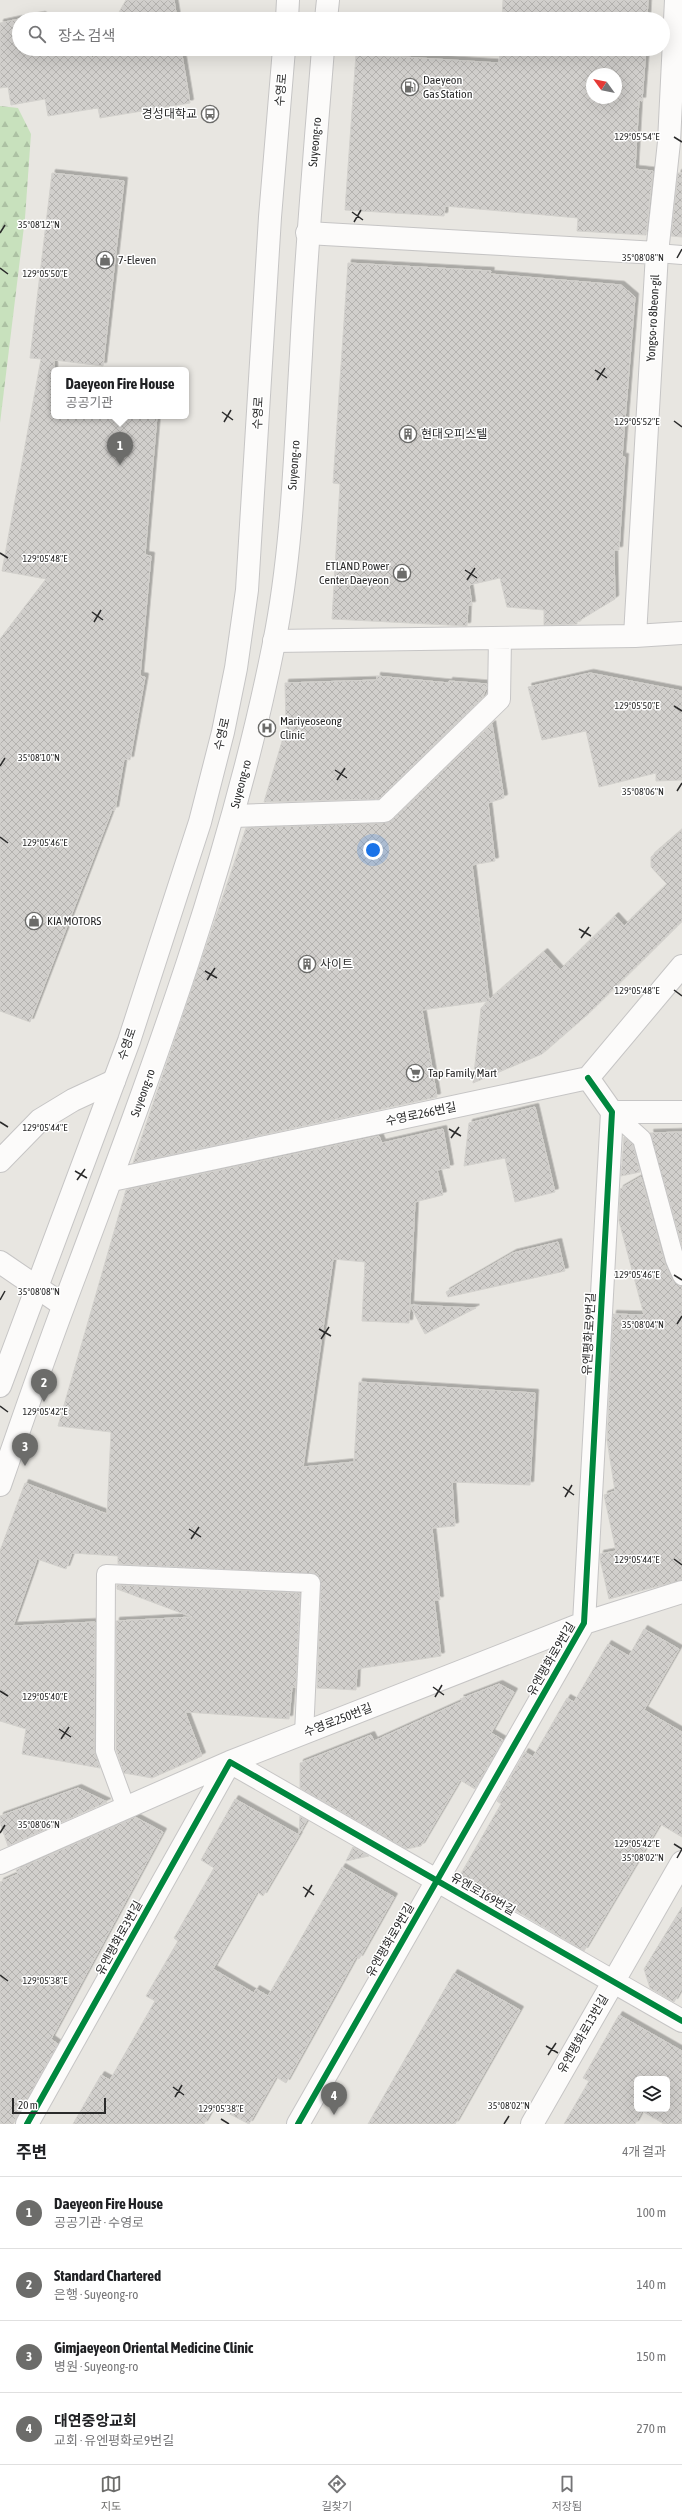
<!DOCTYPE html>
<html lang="ko">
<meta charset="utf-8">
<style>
:root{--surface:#fff;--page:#f2f2f2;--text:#202124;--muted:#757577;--line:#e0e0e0;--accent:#6c6c6a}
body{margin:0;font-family:"Asap Condensed","Noto Sans KR",sans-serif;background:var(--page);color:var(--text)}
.controls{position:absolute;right:12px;bottom:12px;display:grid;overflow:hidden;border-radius:6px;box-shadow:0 4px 16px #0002}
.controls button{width:36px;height:36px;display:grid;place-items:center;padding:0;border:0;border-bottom:1px solid var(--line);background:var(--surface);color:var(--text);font:20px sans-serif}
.compass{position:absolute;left:586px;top:68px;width:36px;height:36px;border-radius:50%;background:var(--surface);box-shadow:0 4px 16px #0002;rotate:303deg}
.scale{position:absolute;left:12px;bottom:10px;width:94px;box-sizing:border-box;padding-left:4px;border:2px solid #2a2a2a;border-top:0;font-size:11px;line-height:14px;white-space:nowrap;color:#2a2a2a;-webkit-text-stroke:3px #fff;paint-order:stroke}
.you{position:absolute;left:373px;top:850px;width:14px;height:14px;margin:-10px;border:3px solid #fff;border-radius:50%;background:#1a73e8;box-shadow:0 0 0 6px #1a73e833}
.badge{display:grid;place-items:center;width:26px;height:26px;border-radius:50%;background:var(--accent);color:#fff;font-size:13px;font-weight:700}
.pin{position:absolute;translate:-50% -33px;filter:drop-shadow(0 1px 2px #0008)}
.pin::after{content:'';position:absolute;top:21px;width:14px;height:12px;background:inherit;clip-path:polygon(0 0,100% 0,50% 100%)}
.popup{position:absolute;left:51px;top:367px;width:138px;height:52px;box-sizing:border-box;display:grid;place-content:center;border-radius:6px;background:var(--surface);filter:drop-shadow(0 1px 3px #0005);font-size:13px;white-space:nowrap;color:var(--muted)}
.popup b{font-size:15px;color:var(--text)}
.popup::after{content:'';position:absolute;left:50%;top:100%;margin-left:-8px;border:8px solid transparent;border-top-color:var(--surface)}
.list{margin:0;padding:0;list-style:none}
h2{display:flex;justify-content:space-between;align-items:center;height:52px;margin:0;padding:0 16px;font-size:17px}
h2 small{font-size:13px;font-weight:400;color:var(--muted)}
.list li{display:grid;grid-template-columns:26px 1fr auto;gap:12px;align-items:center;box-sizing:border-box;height:72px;padding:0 16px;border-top:1px solid var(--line)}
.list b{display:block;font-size:15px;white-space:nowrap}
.list p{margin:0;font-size:13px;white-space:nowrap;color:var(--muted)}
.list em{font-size:13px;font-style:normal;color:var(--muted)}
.icon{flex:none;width:22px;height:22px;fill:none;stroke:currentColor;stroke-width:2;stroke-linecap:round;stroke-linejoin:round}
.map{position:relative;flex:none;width:682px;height:2124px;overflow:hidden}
.search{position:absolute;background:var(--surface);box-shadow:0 4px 16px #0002;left:12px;right:12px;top:12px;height:44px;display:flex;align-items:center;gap:10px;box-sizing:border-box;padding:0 14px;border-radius:22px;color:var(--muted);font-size:15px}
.sheet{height:340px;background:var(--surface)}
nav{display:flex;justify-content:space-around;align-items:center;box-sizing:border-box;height:56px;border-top:1px solid var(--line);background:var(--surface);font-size:11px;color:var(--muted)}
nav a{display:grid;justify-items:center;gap:2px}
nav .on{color:var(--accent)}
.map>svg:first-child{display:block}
.forest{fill:url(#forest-firs)}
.building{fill:url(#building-cross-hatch);stroke:#d3d1cd;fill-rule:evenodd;filter:url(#shadow)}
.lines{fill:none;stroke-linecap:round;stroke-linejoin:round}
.lane-casing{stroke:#c6c5c5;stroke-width:20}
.street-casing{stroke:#c6c5c5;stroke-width:24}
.secondary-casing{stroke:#c6c5c5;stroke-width:24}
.lane{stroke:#fcfbfa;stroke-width:18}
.street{stroke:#fcfbfa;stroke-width:22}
.secondary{stroke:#fcfbfa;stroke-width:22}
.cycleway-casing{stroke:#fff;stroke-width:8}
.cycleway{stroke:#00873e;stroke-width:6}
.ticks{fill:none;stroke:#2a2a2a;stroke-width:1.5}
.labels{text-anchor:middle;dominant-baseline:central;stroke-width:3;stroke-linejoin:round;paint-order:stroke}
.poi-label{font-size:12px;fill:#2a2a2a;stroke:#fff;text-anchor:start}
.street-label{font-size:12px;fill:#2a2a2a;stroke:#fff}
.ticks-label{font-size:10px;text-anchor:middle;fill:#2a2a2a;stroke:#fff;stroke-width:3;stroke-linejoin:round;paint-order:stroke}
</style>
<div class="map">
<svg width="682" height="2124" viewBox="0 0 682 2124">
<defs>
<pattern id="forest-firs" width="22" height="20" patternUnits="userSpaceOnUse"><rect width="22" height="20" fill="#c8e1bd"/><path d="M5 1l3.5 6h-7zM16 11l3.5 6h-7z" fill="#acc1a3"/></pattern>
<pattern id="building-cross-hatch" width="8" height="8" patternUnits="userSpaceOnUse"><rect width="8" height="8" fill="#d1cfcc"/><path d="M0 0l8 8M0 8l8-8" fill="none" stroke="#b4b2af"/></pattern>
<filter id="shadow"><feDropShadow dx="3.5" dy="-3.5" stdDeviation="0" flood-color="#0004"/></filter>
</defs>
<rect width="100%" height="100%" fill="#e8e6e1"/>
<!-- forest -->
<path class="forest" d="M 0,106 L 18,108 L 31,134 L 25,218 L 0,423 Z"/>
<!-- building -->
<path class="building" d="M 126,0 L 174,0 L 177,19 L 115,19 Z
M 503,0 L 648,0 L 647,19 L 502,19 Z
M 42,15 L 47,19 L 20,19 Z
M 19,19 L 19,49 L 82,49 L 93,58 L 98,49 L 181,49 L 190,103 L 100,118 L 98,108 L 48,116 L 45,99 L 11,105 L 8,87 L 0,88 L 0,23 Z
M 500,49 L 646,49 L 642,101 L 639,100 L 635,169 L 653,171 L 646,235 L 577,231 L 578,218 L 445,206 L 444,216 L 345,210 L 356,54 L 499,63 ZM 592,74 L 616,74 L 616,98 L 592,98 Z
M 52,173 L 124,181 L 103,366 L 54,360 L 54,416 L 157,416 L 145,555 L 151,556 L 140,676 L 145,677 L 130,760 L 124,759 L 115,810 L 112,810 L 30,1022 L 0,1011 L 0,639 L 46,579 L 2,571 L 41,359 L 30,358 Z
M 678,173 L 682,173 L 682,237 L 671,236 Z
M 348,263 L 491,271 L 490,274 L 621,285 L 635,297 L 622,457 L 625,457 L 619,550 L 614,550 L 615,599 L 577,622 L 577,624 L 544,625 L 544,610 L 507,607 L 500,578 L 469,585 L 472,605 L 468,605 L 467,626 L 332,619 L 340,484 L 333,483 Z
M 590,673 L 682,691 L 682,780 L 656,781 L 656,773 L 599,787 L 586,731 L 542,740 L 528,687 Z
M 377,676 L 449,683 L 449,681 L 487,684 L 487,687 L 482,698 L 379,799 L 264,802 L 286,728 L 285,683 L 377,680 Z
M 492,724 L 504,798 L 488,803 L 495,861 L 472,865 L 489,1000 L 544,952 L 560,970 L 615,916 L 624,926 L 667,884 L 651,867 L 651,857 L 682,830 L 682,921 L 588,1014 L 542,1054 L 473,1083 L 481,1008 L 489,1001 L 422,1010 L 437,1097 L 133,1163 L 246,828 L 384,823 L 392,820 Z
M 535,1107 L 555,1192 L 515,1202 L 505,1158 L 464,1166 L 469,1123 Z
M 443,1129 L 450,1168 L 437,1170 L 443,1195 L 415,1202 L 409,1323 L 362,1321 L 365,1262 L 333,1259 L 303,1467 L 354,1462 L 359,1382 L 535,1393 L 530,1485 L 452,1482 L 455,1526 L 432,1528 L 440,1600 L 434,1600 L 441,1656 L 357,1669 L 356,1690 L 317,1688 L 321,1583 L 316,1574 L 118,1564 L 118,1556 L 72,1553 L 66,1569 L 37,1559 L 13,1626 L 95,1622 L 94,1751 L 100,1768 L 22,1754 L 26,1729 L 0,1721 L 0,1551 L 25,1483 L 107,1514 L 111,1432 L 58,1426 L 126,1190 L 379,1136 L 382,1143 Z
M 682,1132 L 682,1246 L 650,1133 Z
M 624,1137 L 633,1145 L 640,1172 L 621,1176 Z
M 641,1177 L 665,1264 L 673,1281 L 682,1286 L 682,1580 L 609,1599 L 600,1559 L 600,1554 L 616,1551 L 604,1495 L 615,1491 L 607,1440 L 613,1314 L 644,1315 L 619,1221 L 620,1189 Z
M 558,1242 L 565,1271 L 448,1297 L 446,1292 L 513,1253 Z
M 410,1305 L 476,1308 L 425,1334 Z
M 117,1585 L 300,1593 L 296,1687 L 292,1687 L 289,1719 L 185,1712 L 202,1756 L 152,1778 L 124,1773 L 116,1749 L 116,1621 L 192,1617 L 117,1589 Z
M 644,1629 L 679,1649 L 644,1710 L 682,1732 L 682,1837 L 660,1824 L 584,1951 L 459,1877 L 501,1804 L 497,1801 L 525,1752 L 533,1757 L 567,1698 L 574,1702 L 608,1644 L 629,1656 Z
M 499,1684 L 514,1692 L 491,1733 L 503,1740 L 475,1789 L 460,1780 L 421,1846 L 406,1849 L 300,1788 L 300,1763 L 371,1735 L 374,1741 L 463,1701 L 460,1699 Z
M 78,1788 L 107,1802 L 8,1846 L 0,1823 L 0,1816 Z
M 235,1799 L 299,1835 L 263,1896 L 257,1892 L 213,1969 L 254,1993 L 256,1989 L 268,1996 L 342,1867 L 394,1897 L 359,1959 L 356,1957 L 286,2083 L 276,2077 L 249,2124 L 214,2106 L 204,2124 L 73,2124 L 101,2075 L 110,2080 L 155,2001 L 146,1996 L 178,1941 L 174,1938 L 214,1868 L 201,1860 Z
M 300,1816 L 307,1820 L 299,1834 Z
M 135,1817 L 163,1832 L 51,2039 L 58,2044 L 13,2124 L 0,2124 L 0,1882 L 18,1874 L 16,1870 Z
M 353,1847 L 369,1856 L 346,1861 Z
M 682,1907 L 682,1988 L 674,2002 L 650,1988 L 644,1969 Z
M 454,1973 L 520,2010 L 455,2124 L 368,2124 Z
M 619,2015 L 682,2051 L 682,2124 L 664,2124 L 642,2111 L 635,2124 L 564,2124 L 589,2081 L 583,2078 ZM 637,2079 L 667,2079 L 667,2109 L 637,2109 Z"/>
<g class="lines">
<defs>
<path id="lane" d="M 657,253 L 682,255
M 612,1112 L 642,1139 L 675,1260 L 682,1276
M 126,1808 L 105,1751 L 106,1574 L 311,1583 L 304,1734"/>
<path id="street" d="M 307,233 L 657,253
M 635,636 L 657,253 L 669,142 L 676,0
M 274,641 L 635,636 L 682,633
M 233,816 L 384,811 L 499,699 L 500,638
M 612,1112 L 682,1112
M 0,1161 L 40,1120 L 73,1100 L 114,1081
M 112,1180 L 588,1078 L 682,966
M 0,1262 L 63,1305
M 0,1863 L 230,1762 L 584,1623 L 682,1592
M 27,2124 L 230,1762 L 682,2021
M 298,2124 L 584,1623 L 612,1112 L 588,1078
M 532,2124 L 682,1862"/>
<path id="secondary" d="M 287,19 L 288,0
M 326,19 L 328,0
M 0,1386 L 129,1041 L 200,822 L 223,732 L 236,668 L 247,590 L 270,217 L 284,49
M 0,1485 C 21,1424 42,1363 65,1302 C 146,1086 229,870 274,643 C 293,548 295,450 301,354 C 306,252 315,151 323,49"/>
</defs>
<!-- lane casing -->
<use href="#lane" class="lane-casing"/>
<!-- street casing -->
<use href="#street" class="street-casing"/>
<!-- secondary casing -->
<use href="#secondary" class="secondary-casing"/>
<!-- lane -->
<use href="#lane" class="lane"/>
<!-- street -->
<use href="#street" class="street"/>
<!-- secondary -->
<use href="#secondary" class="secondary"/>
<defs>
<path id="cycleway" d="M 27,2124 L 230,1762 L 682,2021
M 298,2124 L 584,1623 L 612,1112 L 588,1078"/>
</defs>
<!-- cycleway casing -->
<use href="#cycleway" class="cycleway-casing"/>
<!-- cycleway -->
<use href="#cycleway" class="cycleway"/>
</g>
<!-- ticks -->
<path class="ticks" d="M 674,137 L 682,142M 352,212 L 363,220M 354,222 L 361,210M 0,233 L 5,225M 677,258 L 682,249M 0,268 L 8,274M 595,370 L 607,378M 597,380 L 605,368M 222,412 L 233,420M 674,421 L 682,427M 224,422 L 231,410M 0,553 L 8,558M 465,570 L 477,578M 467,580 L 475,568M 92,612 L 103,620M 94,622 L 101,610M 674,706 L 682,711M 0,766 L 5,758M 335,770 L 347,778M 337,780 L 345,768M 677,791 L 682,783M 0,837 L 8,843M 579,929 L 591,936M 581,938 L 589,927M 205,971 L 217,978M 207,980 L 215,968M 674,990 L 682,996M 0,1122 L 8,1127M 449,1129 L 461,1136M 451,1138 L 459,1127M 75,1171 L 87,1178M 77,1180 L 85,1169M 674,1275 L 682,1280M 0,1300 L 5,1291M 677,1324 L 682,1316M 319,1329 L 331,1336M 321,1339 L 329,1327M 0,1406 L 8,1412M 563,1487 L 574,1495M 565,1497 L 572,1485M 189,1529 L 201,1537M 191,1539 L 199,1527M 674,1559 L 682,1565M 433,1687 L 444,1695M 0,1691 L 8,1696M 435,1697 L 442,1685M 59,1729 L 71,1737M 61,1739 L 69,1727M 0,1833 L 5,1825M 674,1844 L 682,1849M 677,1858 L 682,1849M 303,1887 L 314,1895M 305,1897 L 312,1885M 0,1975 L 8,1981M 546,2046 L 558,2053M 548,2055 L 556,2043M 173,2087 L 184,2095M 175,2097 L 182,2085M 221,2119 L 229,2124M 504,2124 L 509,2116"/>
<!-- icons -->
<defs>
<symbol id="fuel-ring" viewBox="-11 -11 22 22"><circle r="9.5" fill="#fff" stroke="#6c6c6a" stroke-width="1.5"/><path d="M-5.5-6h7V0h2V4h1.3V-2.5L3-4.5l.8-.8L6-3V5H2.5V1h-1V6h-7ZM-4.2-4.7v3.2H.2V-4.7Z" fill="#6c6c6a"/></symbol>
<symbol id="bus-ring" viewBox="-11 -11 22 22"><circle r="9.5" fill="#fff" stroke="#6c6c6a" stroke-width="1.5"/><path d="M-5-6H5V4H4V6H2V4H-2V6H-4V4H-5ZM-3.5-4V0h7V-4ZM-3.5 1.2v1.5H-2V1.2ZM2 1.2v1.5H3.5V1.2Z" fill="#6c6c6a"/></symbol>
<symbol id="shop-ring" viewBox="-11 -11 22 22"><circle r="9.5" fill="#fff" stroke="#6c6c6a" stroke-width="1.5"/><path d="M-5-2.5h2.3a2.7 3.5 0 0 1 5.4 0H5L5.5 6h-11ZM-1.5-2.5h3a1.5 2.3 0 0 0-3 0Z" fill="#6c6c6a"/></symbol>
<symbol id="building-ring" viewBox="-11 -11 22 22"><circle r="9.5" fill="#fff" stroke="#6c6c6a" stroke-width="1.5"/><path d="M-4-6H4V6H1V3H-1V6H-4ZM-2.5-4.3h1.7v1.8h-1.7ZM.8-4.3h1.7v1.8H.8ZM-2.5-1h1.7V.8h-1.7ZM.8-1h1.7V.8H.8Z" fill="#6c6c6a"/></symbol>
<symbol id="hospital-ring" viewBox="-11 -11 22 22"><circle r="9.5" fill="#fff" stroke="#6c6c6a" stroke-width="1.5"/><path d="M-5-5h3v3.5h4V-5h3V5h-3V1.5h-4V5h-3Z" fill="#6c6c6a"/></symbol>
<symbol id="supermarket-ring" viewBox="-11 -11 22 22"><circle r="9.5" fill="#fff" stroke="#6c6c6a" stroke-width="1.5"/><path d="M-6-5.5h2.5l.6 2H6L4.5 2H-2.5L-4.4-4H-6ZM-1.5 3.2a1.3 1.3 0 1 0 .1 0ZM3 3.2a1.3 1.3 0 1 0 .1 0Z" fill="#6c6c6a"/></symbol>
</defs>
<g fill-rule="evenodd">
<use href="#fuel-ring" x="400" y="77" width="20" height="20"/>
<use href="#bus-ring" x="200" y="104" width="20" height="20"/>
<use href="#shop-ring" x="95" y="250" width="20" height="20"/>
<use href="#building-ring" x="398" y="424" width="20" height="20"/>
<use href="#shop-ring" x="392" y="563" width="20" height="20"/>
<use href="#hospital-ring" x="257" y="718" width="20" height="20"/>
<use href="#shop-ring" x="24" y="911" width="20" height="20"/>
<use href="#building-ring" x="297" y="954" width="20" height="20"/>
<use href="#supermarket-ring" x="405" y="1063" width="20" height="20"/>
</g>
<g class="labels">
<!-- poi labels -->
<g class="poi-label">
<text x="423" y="80">Daeyeon<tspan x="423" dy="14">Gas Station</tspan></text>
<text x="197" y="114" text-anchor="end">경성대학교</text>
<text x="118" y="260">7-Eleven</text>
<text x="421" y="434">현대오피스텔</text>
<text x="389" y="566" text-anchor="end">ETLAND Power<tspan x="389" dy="14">Center Daeyeon</tspan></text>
<text x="280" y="721">Mariyeoseong<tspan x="280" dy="14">Clinic</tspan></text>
<text x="47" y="921">KIA MOTORS</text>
<text x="320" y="964">사이트</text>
<text x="428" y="1073">Tap Family Mart</text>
</g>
<!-- street labels -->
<g class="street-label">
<text transform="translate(281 90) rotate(-85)">수영로</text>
<text transform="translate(315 142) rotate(-85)">Suyeong-ro</text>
<text transform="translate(653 318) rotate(-87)">Yongso-ro 8beon-gil</text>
<text transform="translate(258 413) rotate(-87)">수영로</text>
<text transform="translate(294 465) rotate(-86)">Suyeong-ro</text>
<text transform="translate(222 734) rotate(-77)">수영로</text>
<text transform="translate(241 784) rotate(-75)">Suyeong-ro</text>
<text transform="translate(127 1044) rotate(-71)">수영로</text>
<text transform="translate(143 1093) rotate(-70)">Suyeong-ro</text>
<text transform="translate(421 1114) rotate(-12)">수영로266번길</text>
<text transform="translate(589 1334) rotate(-87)">유엔평화로9번길</text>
<text transform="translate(551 1659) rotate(-60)">유엔평화로9번길</text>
<text transform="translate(338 1720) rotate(-21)">수영로250번길</text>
<text transform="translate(483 1894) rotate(30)">유엔로169번길</text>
<text transform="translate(119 1938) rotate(-61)">유엔평화로3번길</text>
<text transform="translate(390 1940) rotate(-60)">유엔평화로9번길</text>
<text transform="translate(583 2034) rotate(-60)">유엔평화로13번길</text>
</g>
</g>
<g class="ticks-label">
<text x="637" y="140">129°05'54"E</text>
<text x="39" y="228">35°08'12"N</text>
<text x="643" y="261">35°08'08"N</text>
<text x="45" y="277">129°05'50"E</text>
<text x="637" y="425">129°05'52"E</text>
<text x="45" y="562">129°05'48"E</text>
<text x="637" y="709">129°05'50"E</text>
<text x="39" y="761">35°08'10"N</text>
<text x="643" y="795">35°08'06"N</text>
<text x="45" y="846">129°05'46"E</text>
<text x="637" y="994">129°05'48"E</text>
<text x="45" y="1131">129°05'44"E</text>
<text x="637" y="1278">129°05'46"E</text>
<text x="39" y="1295">35°08'08"N</text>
<text x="643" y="1328">35°08'04"N</text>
<text x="45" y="1415">129°05'42"E</text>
<text x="637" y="1563">129°05'44"E</text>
<text x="45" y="1700">129°05'40"E</text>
<text x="39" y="1828">35°08'06"N</text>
<text x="637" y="1847">129°05'42"E</text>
<text x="643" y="1861">35°08'02"N</text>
<text x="45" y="1984">129°05'38"E</text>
<text x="509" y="2109">35°08'02"N</text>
<text x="221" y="2112">129°05'38"E</text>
</g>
</svg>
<div class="controls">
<button><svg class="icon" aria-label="layers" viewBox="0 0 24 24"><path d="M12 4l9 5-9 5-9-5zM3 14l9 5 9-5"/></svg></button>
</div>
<svg class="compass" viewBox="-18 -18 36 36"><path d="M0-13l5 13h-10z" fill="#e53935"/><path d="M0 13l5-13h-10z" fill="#757577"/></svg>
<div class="scale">20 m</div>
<div class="you"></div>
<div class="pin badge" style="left:120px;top:465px">1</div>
<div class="popup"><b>Daeyeon Fire House</b>공공기관</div>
<div class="pin badge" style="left:44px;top:1402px">2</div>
<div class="pin badge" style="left:25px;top:1466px">3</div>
<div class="pin badge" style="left:334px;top:2115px">4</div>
<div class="search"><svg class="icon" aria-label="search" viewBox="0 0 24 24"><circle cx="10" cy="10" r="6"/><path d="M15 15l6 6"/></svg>장소 검색</div>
</div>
<section class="sheet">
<h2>주변<small>4개 결과</small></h2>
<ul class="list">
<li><span class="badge">1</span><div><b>Daeyeon Fire House</b><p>공공기관 · 수영로</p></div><em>100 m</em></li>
<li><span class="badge">2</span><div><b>Standard Chartered</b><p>은행 · Suyeong-ro</p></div><em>140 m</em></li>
<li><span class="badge">3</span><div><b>Gimjaeyeon Oriental Medicine Clinic</b><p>병원 · Suyeong-ro</p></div><em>150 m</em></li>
<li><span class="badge">4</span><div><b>대연중앙교회</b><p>교회 · 유엔평화로9번길</p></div><em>270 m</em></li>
</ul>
</section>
<nav>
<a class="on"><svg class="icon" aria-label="map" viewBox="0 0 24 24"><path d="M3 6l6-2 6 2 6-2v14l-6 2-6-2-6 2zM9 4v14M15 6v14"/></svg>지도</a>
<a><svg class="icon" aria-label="directions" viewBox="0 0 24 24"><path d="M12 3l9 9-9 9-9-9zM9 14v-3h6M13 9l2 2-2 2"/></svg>길찾기</a>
<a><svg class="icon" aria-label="saved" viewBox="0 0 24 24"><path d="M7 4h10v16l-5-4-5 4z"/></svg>저장됨</a>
</nav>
